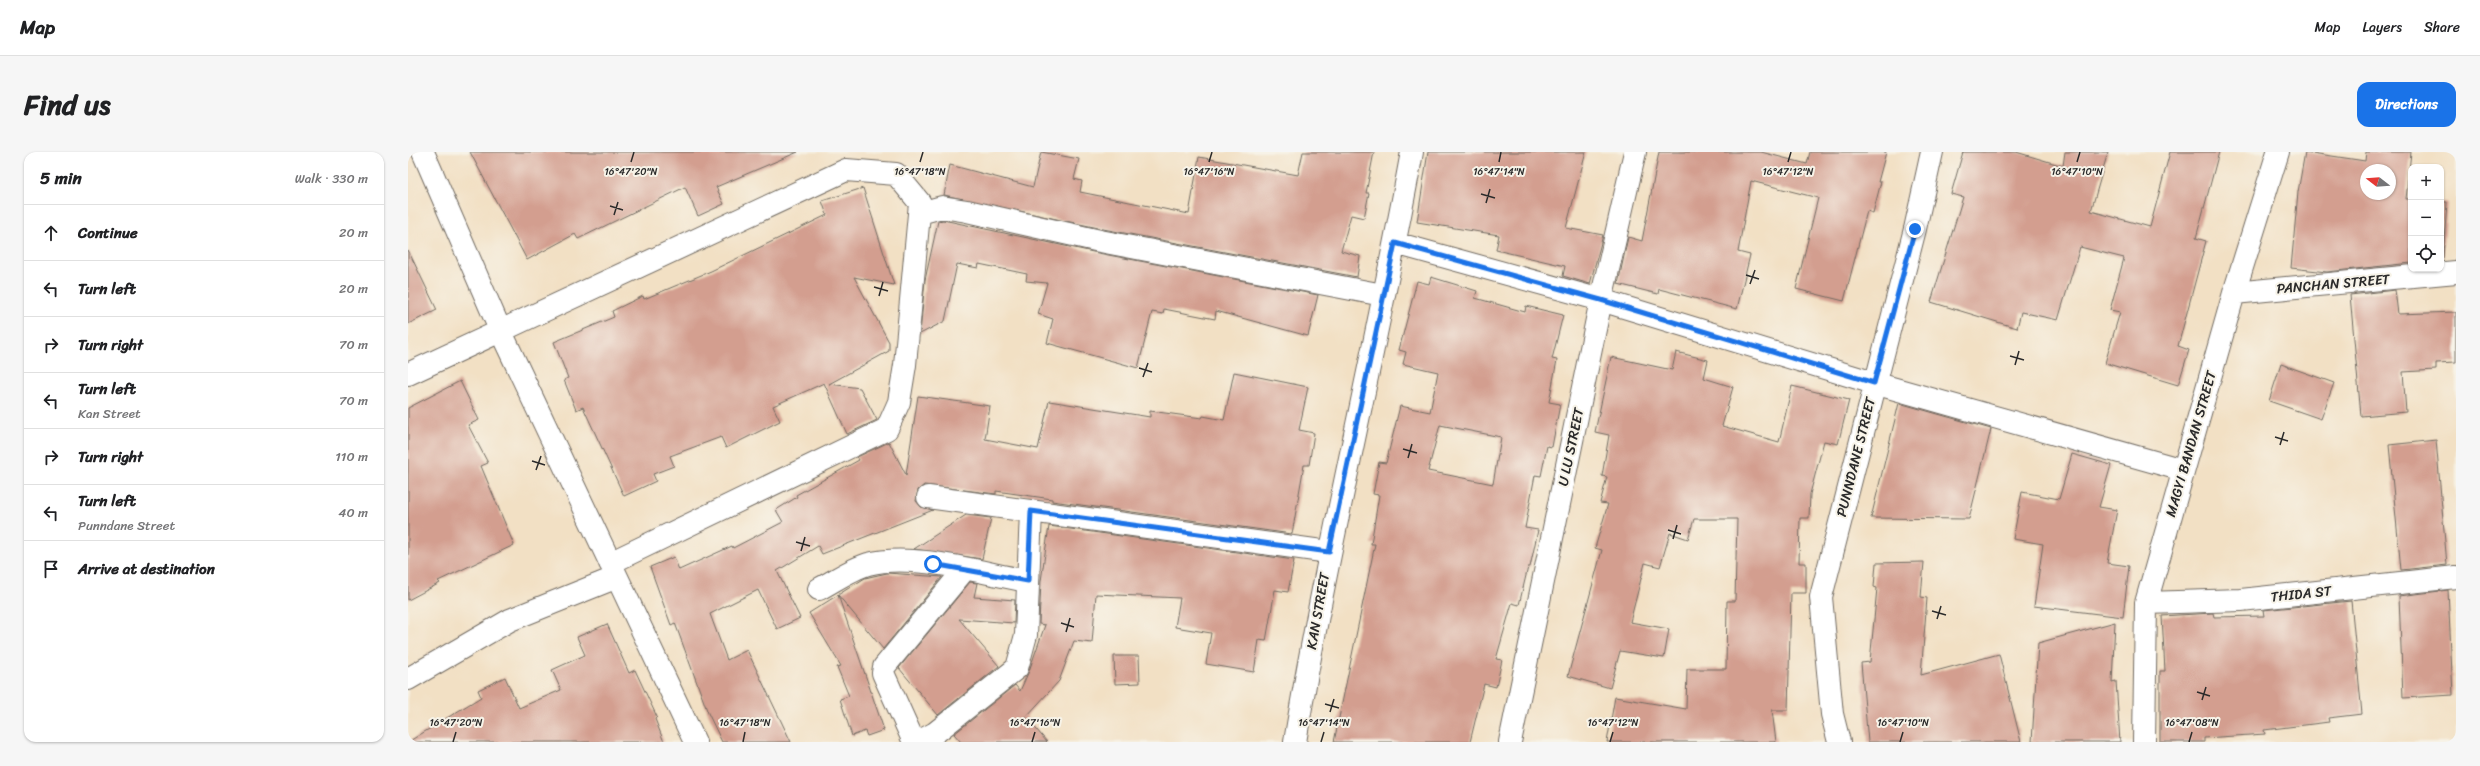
<!DOCTYPE html>
<meta charset="utf-8">
<style>
:root{--surface:#fff;--page:#f6f6f6;--text:#202124;--muted:#757577;--line:#e0e0e0;--accent:#1a73e8}
body{margin:0;font-family:Sriracha,sans-serif;background:var(--page);color:var(--text)}
.controls{position:absolute;right:12px;top:12px;display:grid;overflow:hidden;border-radius:8px;box-shadow:0 1px 3px #0004}
.controls button{width:36px;height:36px;display:grid;place-items:center;padding:0;border:0;border-bottom:1px solid var(--line);background:var(--surface);color:var(--text);font:20px sans-serif}
.compass{position:absolute;left:1952px;top:12px;width:36px;height:36px;border-radius:50%;background:var(--surface);box-shadow:0 1px 3px #0004;rotate:287deg}
.stop{position:absolute;width:12px;height:12px;margin:-9px;border:3px solid #1a73e8;border-radius:50%;background:#fff}
.stop.end{background:#1a73e8;border-color:#fff;box-shadow:0 1px 4px #0008}
.list{margin:0;padding:0;list-style:none}
h2{display:flex;justify-content:space-between;align-items:center;height:52px;margin:0;padding:0 16px;font-size:17px}
h2 small{font-size:13px;font-weight:400;color:var(--muted)}
.list li{display:grid;grid-template-columns:26px 1fr auto;gap:12px;align-items:center;box-sizing:border-box;height:56px;padding:0 16px;border-top:1px solid var(--line)}
.list b{display:block;font-size:15px;white-space:nowrap}
.list p{margin:0;font-size:13px;white-space:nowrap;color:var(--muted)}
.list em{font-size:13px;font-style:normal;color:var(--muted)}
.icon{flex:none;width:22px;height:22px;fill:none;stroke:currentColor;stroke-width:2;stroke-linecap:round;stroke-linejoin:round}
.map{position:relative;flex:none;width:2048px;height:590px;overflow:hidden;border-radius:12px}
header{display:flex;align-items:center;gap:24px;box-sizing:border-box;height:56px;padding:0 20px;background:var(--surface);border-bottom:1px solid var(--line)}
header strong{font-size:19px}
nav{display:flex;gap:22px;margin-inline-start:auto;font-size:14px}
.intro{display:flex;align-items:center;justify-content:space-between;box-sizing:border-box;height:96px;padding:0 24px}
h1{margin:0;font-size:28px}
.button{padding:10px 18px;border-radius:12px;background:var(--accent);color:#fff;font-size:14px;font-weight:700}
main{display:flex;gap:24px;padding:0 24px}
aside{flex:1;background:var(--surface);border-radius:12px;box-shadow:0 1px 3px #0004}
.map>svg:first-child{display:block}
.building{fill:#d39e8f;fill-rule:evenodd}
.lines{fill:none;stroke-linecap:round;stroke-linejoin:round}
.street-casing{stroke:#716a61;stroke-width:24}
.street{stroke:#fff;stroke-width:22}
.route{stroke:#1a73e8;stroke-width:5}
.ticks{fill:none;stroke:#2b2b2b;stroke-width:1.5}
.labels{text-anchor:middle;dominant-baseline:central;stroke-width:4;stroke-linejoin:round;paint-order:stroke}
.street-label{font-size:14px;fill:#2b2b2b;stroke:#f7f3e8}
.ticks-label{font-size:10px;text-anchor:middle;fill:#2b2b2b;stroke:#f7f3e8;stroke-width:4;stroke-linejoin:round;paint-order:stroke}
</style>
<header>
<strong>Map</strong>
<nav><a>Map</a><a>Layers</a><a>Share</a></nav>
</header>
<div class="intro"><h1>Find us</h1><a class="button">Directions</a></div>
<main>
<aside>
<h2>5 min<small>Walk · 330 m</small></h2>
<ul class="list">
<li><svg class="icon" aria-label="ahead" viewBox="0 0 24 24"><path d="M12 20V5M6 11l6-6 6 6"/></svg><div><b>Continue</b></div><em>20 m</em></li>
<li><svg class="icon" aria-label="left" viewBox="0 0 24 24"><path d="M17 20v-9H6M10 6l-5 5 5 5"/></svg><div><b>Turn left</b></div><em>20 m</em></li>
<li><svg class="icon" aria-label="right" viewBox="0 0 24 24"><path d="M7 20v-9h11M14 6l5 5-5 5"/></svg><div><b>Turn right</b></div><em>70 m</em></li>
<li><svg class="icon" aria-label="left" viewBox="0 0 24 24"><path d="M17 20v-9H6M10 6l-5 5 5 5"/></svg><div><b>Turn left</b><p>Kan Street</p></div><em>70 m</em></li>
<li><svg class="icon" aria-label="right" viewBox="0 0 24 24"><path d="M7 20v-9h11M14 6l5 5-5 5"/></svg><div><b>Turn right</b></div><em>110 m</em></li>
<li><svg class="icon" aria-label="left" viewBox="0 0 24 24"><path d="M17 20v-9H6M10 6l-5 5 5 5"/></svg><div><b>Turn left</b><p>Punndane Street</p></div><em>40 m</em></li>
<li><svg class="icon" aria-label="arrive" viewBox="0 0 24 24"><path d="M6 21V4h12l-3 4 3 4H6"/></svg><div><b>Arrive at destination</b></div></li>
</ul>
</aside>
<div class="map">
<svg width="2048" height="590" viewBox="0 0 2048 590">
<rect width="100%" height="100%" fill="#f7f3e8"/>
<filter id="ink" filterUnits="userSpaceOnUse"><feTurbulence type="fractalNoise" baseFrequency=".025" numOctaves="2"/><feDisplacementMap in="SourceGraphic" scale="8" xChannelSelector="R" yChannelSelector="G"/><feConvolveMatrix kernelMatrix="1 2 1 2 8 2 1 2 1" color-interpolation-filters="sRGB"/></filter>
<filter id="wash" filterUnits="userSpaceOnUse"><feTurbulence type="fractalNoise" baseFrequency=".012" numOctaves="4" result="noise"/><feDisplacementMap in="SourceGraphic" scale="16" xChannelSelector="R" yChannelSelector="G"/><feGaussianBlur stdDeviation="0.9" result="paint"/><feColorMatrix in="noise" values="0 0 0 0 0 0 0 0 0 0 0 0 0 0 0 0 0 1.4 0 .05"/><feComposite in="paint" operator="in"/></filter>
<g filter="url(#wash)">
<rect width="100%" height="100%" fill="#f2e0c4"/>
<g id="blocks">
<!-- building -->
<path class="building" d="M 62,0 L 390,0 L 308,35 L 316,52 L 290,64 L 277,35 L 170,87 L 167,82 L 119,108 Z
M 633,0 L 671,7 L 666,27 L 674,29 L 672,40 L 781,62 L 791,5 L 890,23 L 895,0 L 966,0 L 958,41 L 961,41 L 956,66 L 943,63 L 933,99 L 952,104 L 949,125 L 695,77 L 536,43 L 542,13 L 625,35 Z
M 1020,0 L 1178,0 L 1158,76 L 1195,83 L 1182,132 L 1155,124 L 1157,114 L 1088,98 L 1091,83 L 1009,70 Z
M 1251,0 L 1353,0 L 1399,12 L 1402,0 L 1478,0 L 1470,30 L 1473,30 L 1465,61 L 1459,59 L 1436,149 L 1388,137 L 1410,46 L 1343,29 L 1330,100 L 1342,103 L 1329,157 L 1251,137 L 1250,142 L 1210,132 L 1220,85 L 1234,89 Z
M 1555,0 L 1608,0 L 1655,14 L 1657,0 L 1700,0 L 1683,59 L 1742,75 L 1762,0 L 1811,0 L 1788,86 L 1798,89 L 1770,194 L 1781,198 L 1770,233 L 1697,211 L 1712,160 L 1702,158 L 1716,106 L 1672,95 L 1650,168 L 1613,160 L 1609,176 L 1523,150 L 1555,45 L 1543,42 Z
M 1897,0 L 1957,9 L 1958,0 L 2003,0 L 1998,47 L 2003,47 L 2003,111 L 1919,120 L 1883,116 L 1890,40 ZM 1958,18 L 1982,18 L 1982,42 L 1958,42 Z
M 455,36 L 486,133 L 446,125 L 481,190 L 481,199 L 421,232 L 452,236 L 469,268 L 439,282 L 416,231 L 365,254 L 372,269 L 318,296 L 313,285 L 262,304 L 266,314 L 245,322 L 248,329 L 216,344 L 175,255 L 168,258 L 156,228 L 160,226 L 146,190 L 206,165 L 204,159 L 235,144 L 236,147 L 303,119 L 419,63 L 414,49 Z
M 2033,50 L 2039,50 L 2035,106 L 2033,106 Z
M 535,68 L 690,101 L 910,143 L 900,184 L 808,159 L 807,167 L 756,157 L 755,162 L 744,160 L 730,216 L 639,191 L 645,167 L 630,162 L 639,131 L 618,129 L 619,122 L 571,112 L 570,116 L 549,112 L 537,169 L 512,182 L 517,128 L 530,69 Z
M 0,98 L 29,158 L 0,172 Z
M 1023,125 L 1069,139 L 1067,146 L 1117,160 L 1118,154 L 1155,163 L 1144,207 L 1149,208 L 1141,250 L 1152,252 L 1144,295 L 1139,294 L 1133,324 L 1127,323 L 1117,376 L 1130,378 L 1122,415 L 1120,415 L 1111,453 L 1104,451 L 1088,507 L 1094,508 L 1088,535 L 1076,532 L 1062,590 L 926,590 L 967,392 L 963,392 L 971,343 L 965,342 L 971,310 L 978,311 L 992,254 L 1022,260 L 1030,220 L 995,212 L 998,200 L 991,198 L 1009,129 L 1021,132 ZM 1032,273 L 1093,285 L 1085,332 L 1020,319 Z
M 1987,138 L 1990,162 L 2048,160 L 2048,210 L 2028,211 L 2028,218 L 1995,220 L 1998,260 L 1953,264 L 1942,143 Z
M 1268,200 L 1300,208 L 1296,226 L 1325,235 L 1314,274 L 1371,290 L 1384,234 L 1441,248 L 1430,292 L 1416,289 L 1402,342 L 1401,366 L 1392,366 L 1391,411 L 1398,411 L 1398,441 L 1383,441 L 1380,558 L 1364,558 L 1368,590 L 1199,590 L 1207,545 L 1278,557 L 1279,517 L 1318,517 L 1319,449 L 1327,449 L 1329,367 L 1286,367 L 1280,387 L 1262,381 L 1252,415 L 1237,411 L 1222,470 L 1261,477 L 1256,506 L 1212,499 L 1202,536 L 1160,524 L 1194,398 L 1187,396 L 1200,352 L 1192,351 L 1199,325 L 1194,324 L 1201,283 L 1187,280 L 1203,205 L 1264,218 Z
M 1873,212 L 1926,231 L 1913,267 L 1861,249 Z
M 826,220 L 900,235 L 891,278 L 906,281 L 901,313 L 896,313 L 884,382 L 644,349 L 644,347 L 588,339 L 588,342 L 516,333 L 510,338 L 508,349 L 513,355 L 525,358 L 414,402 L 410,394 L 369,419 L 392,466 L 369,477 L 350,438 L 302,462 L 319,508 L 339,498 L 383,590 L 314,590 L 300,561 L 267,471 L 263,473 L 242,415 L 266,405 L 271,418 L 324,394 L 325,396 L 375,370 L 368,358 L 389,345 L 388,343 L 451,308 L 449,305 L 481,290 L 498,323 L 510,244 L 582,254 L 577,287 L 630,297 L 641,249 L 742,265 L 742,259 L 794,266 L 795,264 L 816,268 Z
M 52,229 L 71,268 L 60,273 L 80,311 L 73,314 L 106,393 L 30,429 L 32,431 L 0,448 L 0,256 Z
M 1491,251 L 1583,277 L 1561,367 L 1463,366 Z
M 2028,288 L 2039,413 L 1993,418 L 1981,293 Z
M 1664,302 L 1703,313 L 1691,355 L 1709,358 L 1699,411 L 1721,414 L 1715,465 L 1626,454 L 1635,392 L 1605,387 L 1614,340 L 1651,347 Z
M 558,363 L 583,366 L 574,407 L 506,397 Z
M 641,374 L 886,408 L 880,440 L 867,438 L 858,489 L 851,488 L 846,520 L 798,512 L 803,481 L 767,475 L 772,446 L 688,442 L 684,491 L 666,489 L 651,529 L 618,565 L 639,590 L 553,590 L 546,582 L 607,533 L 612,539 L 621,519 L 637,473 L 631,472 L 633,429 Z
M 1516,410 L 1513,445 L 1519,446 L 1513,523 L 1591,502 L 1613,590 L 1460,590 L 1453,511 L 1462,510 L 1469,436 L 1466,435 L 1468,411 Z
M 479,421 L 534,425 L 475,497 L 430,443 L 476,578 L 459,584 L 457,579 L 444,584 L 432,547 L 441,544 L 429,515 L 433,514 L 401,461 L 457,426 Z
M 562,430 L 569,431 L 566,445 L 607,448 L 606,471 L 551,467 L 591,514 L 530,563 L 491,516 Z
M 2040,438 L 2045,543 L 1995,546 L 1991,444 Z
M 1943,449 L 1954,562 L 1920,566 L 1921,570 L 1856,578 L 1857,582 L 1796,586 L 1796,590 L 1752,590 L 1752,519 L 1757,519 L 1754,464 L 1805,461 L 1806,465 L 1856,464 L 1855,458 Z
M 1707,470 L 1704,530 L 1708,529 L 1712,590 L 1624,590 L 1630,491 Z
M 199,472 L 221,521 L 227,518 L 249,565 L 247,567 L 256,590 L 0,590 L 73,545 L 70,538 L 97,525 L 111,556 L 153,538 L 144,518 L 177,503 L 169,485 Z
M 706,504 L 731,504 L 732,531 L 707,532 Z"/>
</g>
</g>
<g filter="url(#ink)">
<use href="#blocks" fill-opacity="0" stroke="#716a61" stroke-width="1"/>
<g class="lines">
<defs>
<path id="street" d="M 15,0 L 93,180 L 287,590
M 512,61 L 534,55 L 559,59 L 692,89 L 975,143
M 987,91 L 1193,148 L 1466,231 L 1775,318
M 1826,141 L 2048,120
M 0,222 L 438,18 L 488,22 L 512,51 L 497,213 L 491,250 L 479,277 L 202,411
M 520,345 L 921,400
M 411,437 C 426,429 443,417 460,412 C 504,400 574,421 620,429
M 1738,451 L 1833,448 L 2048,425
M 0,527 L 102,468 L 209,425
M 506,590 L 475,521 L 476,515 L 557,417
M 510,590 L 527,581 L 609,516 L 618,483 L 623,359
M 887,590 C 920,392 968,197 1004,0
M 1102,590 L 1193,148 L 1227,0
M 1431,590 L 1424,562 L 1413,445 L 1507,77 L 1524,0
M 1736,590 L 1738,451 L 1826,141 L 1870,0"/>
</defs>
<!-- street casing -->
<use href="#street" class="street-casing"/>
<!-- street -->
<use href="#street" class="street"/>
</g>
</g>
<g class="lines" filter="url(#ink)">
<!-- route -->
<path class="route" d="M 525,412 L 620,429 L 623,359 L 921,400 L 987,91 L 1193,148 L 1466,231 L 1507,77"/>
</g>
<!-- ticks -->
<path class="ticks" d="M 223,10 L 226,0M 512,10 L 515,0M 801,10 L 804,0M 1091,10 L 1093,0M 1380,10 L 1383,0M 1669,10 L 1672,0M 1073,42 L 1087,46M 1078,51 L 1082,37M 202,54 L 215,58M 206,63 L 210,50M 1338,123 L 1351,127M 1342,132 L 1347,118M 466,135 L 480,139M 471,144 L 475,130M 1602,204 L 1616,208M 1607,213 L 1611,199M 731,216 L 744,220M 735,225 L 740,211M 1867,285 L 1880,289M 1872,293 L 1876,280M 995,297 L 1009,301M 1000,306 L 1004,292M 124,309 L 137,313M 128,318 L 133,304M 1260,378 L 1273,382M 1265,387 L 1269,373M 388,390 L 402,394M 393,399 L 397,385M 1524,459 L 1538,463M 1529,467 L 1533,454M 653,471 L 666,475M 658,480 L 662,466M 1789,540 L 1802,544M 1794,548 L 1798,535M 917,552 L 931,556M 922,560 L 926,547M 45,590 L 48,580M 335,590 L 337,580M 624,590 L 627,580M 913,590 L 916,580M 1202,590 L 1205,580M 1492,590 L 1495,580M 1781,590 L 1784,580"/>
<g class="labels">
<!-- street labels -->
<g class="street-label">
<text transform="translate(1925 132) rotate(-5)">PANCHAN STREET</text>
<text transform="translate(1783 292) rotate(-74)">MAGYI BANDAN STREET</text>
<text transform="translate(1163 295) rotate(-78)">U LU STREET</text>
<text transform="translate(1448 305) rotate(-76)">PUNNDANE STREET</text>
<text transform="translate(1893 442) rotate(-6)">THIDA ST</text>
<text transform="translate(910 459) rotate(-80)">KAN STREET</text>
</g>
</g>
<g class="ticks-label">
<text x="223" y="23">16°47'20"N</text>
<text x="512" y="23">16°47'18"N</text>
<text x="801" y="23">16°47'16"N</text>
<text x="1091" y="23">16°47'14"N</text>
<text x="1380" y="23">16°47'12"N</text>
<text x="1669" y="23">16°47'10"N</text>
<text x="48" y="574">16°47'20"N</text>
<text x="337" y="574">16°47'18"N</text>
<text x="627" y="574">16°47'16"N</text>
<text x="916" y="574">16°47'14"N</text>
<text x="1205" y="574">16°47'12"N</text>
<text x="1495" y="574">16°47'10"N</text>
<text x="1784" y="574">16°47'08"N</text>
</g>
</svg>
<div class="controls">
<button>+</button>
<button>−</button>
<button><svg class="icon" aria-label="locate" viewBox="0 0 24 24"><circle cx="12" cy="12" r="6"/><path d="M12 2v4M12 18v4M2 12h4M18 12h4"/></svg></button>
</div>
<svg class="compass" viewBox="-18 -18 36 36"><path d="M0-13l5 13h-10z" fill="#e53935"/><path d="M0 13l5-13h-10z" fill="#757577"/></svg>
<div class="stop" style="left:525px;top:412px"></div>
<div class="stop end" style="left:1507px;top:77px"></div>
</div>
</main>
